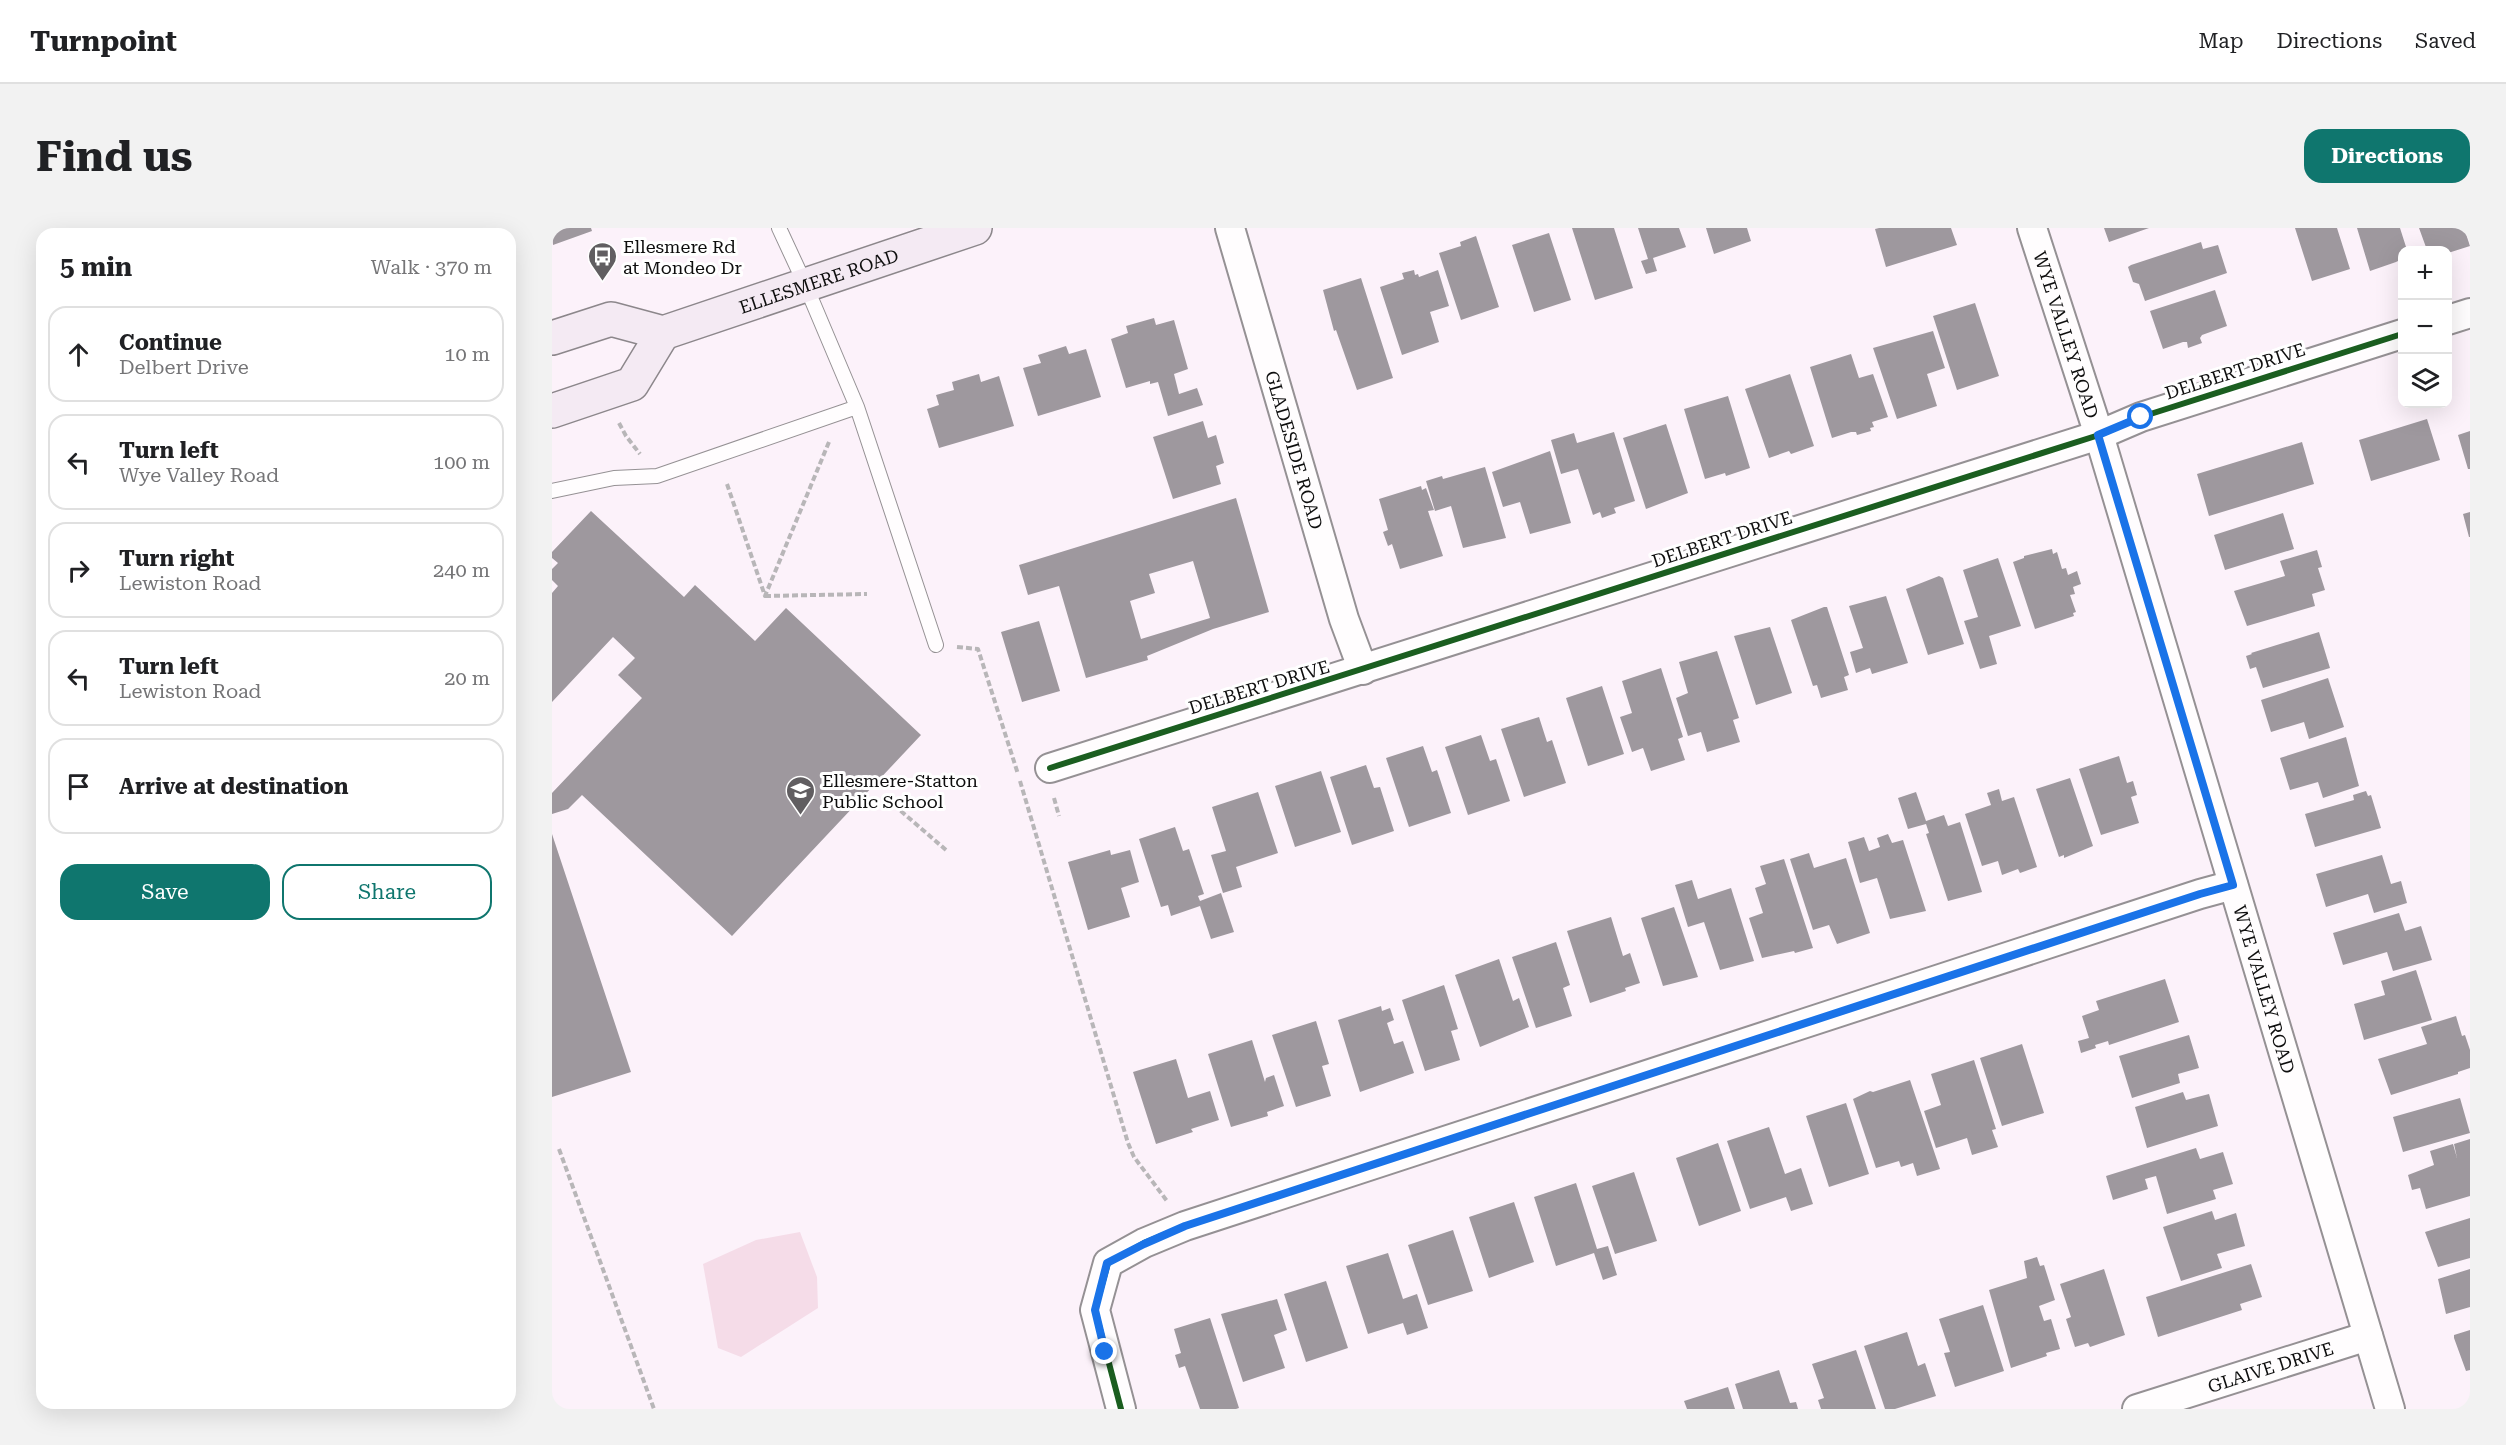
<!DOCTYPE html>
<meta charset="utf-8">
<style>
:root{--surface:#fff;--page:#f2f2f2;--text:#202124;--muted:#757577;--line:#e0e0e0;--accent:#0f766e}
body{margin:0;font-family:"Roboto Serif",serif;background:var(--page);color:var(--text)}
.controls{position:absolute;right:18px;top:18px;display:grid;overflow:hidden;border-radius:12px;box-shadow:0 6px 24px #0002}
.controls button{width:54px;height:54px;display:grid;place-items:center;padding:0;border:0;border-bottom:2px solid var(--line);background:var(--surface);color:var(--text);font:30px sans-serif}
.stop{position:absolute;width:18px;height:18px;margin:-14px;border:4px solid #1a73e8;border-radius:50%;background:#fff}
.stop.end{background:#1a73e8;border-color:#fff;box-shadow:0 2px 6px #0008}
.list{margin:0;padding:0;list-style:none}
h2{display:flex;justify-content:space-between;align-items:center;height:78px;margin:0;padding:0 24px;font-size:26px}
h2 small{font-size:20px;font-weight:400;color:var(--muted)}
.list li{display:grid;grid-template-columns:39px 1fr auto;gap:18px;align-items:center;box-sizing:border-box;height:96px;margin:0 12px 12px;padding:0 12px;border:2px solid var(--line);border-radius:18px}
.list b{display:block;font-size:22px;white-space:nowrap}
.list p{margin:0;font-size:20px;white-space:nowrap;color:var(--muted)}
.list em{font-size:20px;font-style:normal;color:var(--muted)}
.actions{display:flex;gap:12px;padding:18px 24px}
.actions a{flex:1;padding:14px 0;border:2px solid var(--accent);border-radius:18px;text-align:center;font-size:21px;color:var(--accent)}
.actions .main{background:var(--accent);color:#fff}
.icon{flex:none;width:33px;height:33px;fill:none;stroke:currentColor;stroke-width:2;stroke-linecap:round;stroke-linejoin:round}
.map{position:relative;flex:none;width:1918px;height:1181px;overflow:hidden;border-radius:18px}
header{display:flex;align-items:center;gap:36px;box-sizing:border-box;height:84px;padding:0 30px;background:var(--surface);border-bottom:2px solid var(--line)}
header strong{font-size:28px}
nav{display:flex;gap:33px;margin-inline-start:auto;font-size:21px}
.intro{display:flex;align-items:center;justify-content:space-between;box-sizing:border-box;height:144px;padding:0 36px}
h1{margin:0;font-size:42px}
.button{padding:15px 27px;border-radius:18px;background:var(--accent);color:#fff;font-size:21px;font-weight:700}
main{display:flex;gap:36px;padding:0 36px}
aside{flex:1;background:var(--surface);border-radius:18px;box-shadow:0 6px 24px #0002}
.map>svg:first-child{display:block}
.pitch{fill:#f5dce8}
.building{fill:#9e989e;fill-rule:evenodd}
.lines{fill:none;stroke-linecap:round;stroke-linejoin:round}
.lane-casing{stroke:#959194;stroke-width:16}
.street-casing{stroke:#959194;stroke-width:32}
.secondary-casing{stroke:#8c878b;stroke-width:36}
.path{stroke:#b8b6b8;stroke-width:4;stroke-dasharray:6 3;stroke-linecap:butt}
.lane{stroke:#fffdfe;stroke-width:14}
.street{stroke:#fffdfe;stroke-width:28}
.secondary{stroke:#f4eaf3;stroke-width:33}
.cycleway-casing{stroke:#fff;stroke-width:10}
.cycleway{stroke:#1b5e20;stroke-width:6}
.route{stroke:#1a73e8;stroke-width:8}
.labels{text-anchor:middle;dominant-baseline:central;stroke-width:6;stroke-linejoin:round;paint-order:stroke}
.poi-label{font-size:18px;fill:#0e0e0e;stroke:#fff;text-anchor:start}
.street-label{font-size:18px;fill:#0e0e0e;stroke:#fff}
</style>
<header>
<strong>Turnpoint</strong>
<nav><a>Map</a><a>Directions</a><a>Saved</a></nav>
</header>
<div class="intro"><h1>Find us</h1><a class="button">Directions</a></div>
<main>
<aside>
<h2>5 min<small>Walk · 370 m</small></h2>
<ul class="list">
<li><svg class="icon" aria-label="ahead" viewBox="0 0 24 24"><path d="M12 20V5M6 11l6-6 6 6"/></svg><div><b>Continue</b><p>Delbert Drive</p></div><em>10 m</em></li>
<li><svg class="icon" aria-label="left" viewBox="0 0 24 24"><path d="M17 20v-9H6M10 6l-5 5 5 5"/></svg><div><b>Turn left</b><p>Wye Valley Road</p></div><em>100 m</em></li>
<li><svg class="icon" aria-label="right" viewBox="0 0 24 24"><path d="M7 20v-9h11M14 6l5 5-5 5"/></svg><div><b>Turn right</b><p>Lewiston Road</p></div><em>240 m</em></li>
<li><svg class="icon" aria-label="left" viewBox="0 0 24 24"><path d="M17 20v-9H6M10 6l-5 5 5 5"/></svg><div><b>Turn left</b><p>Lewiston Road</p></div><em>20 m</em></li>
<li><svg class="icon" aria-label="arrive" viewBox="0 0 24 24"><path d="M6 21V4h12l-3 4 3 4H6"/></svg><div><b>Arrive at destination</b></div></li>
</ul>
<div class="actions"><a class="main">Save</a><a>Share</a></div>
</aside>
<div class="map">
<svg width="1918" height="1181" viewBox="0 0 1918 1181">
<rect width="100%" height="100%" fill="#fcf2fa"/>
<!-- pitch -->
<path class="pitch" d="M 248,1004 L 265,1049 L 266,1080 L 189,1129 L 166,1120 L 151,1036 L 204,1012 Z"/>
<!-- building -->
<path class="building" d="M 0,0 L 39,0 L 40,3 L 1,17 Z
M 1020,0 L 1062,0 L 1081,60 L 1043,72 Z
M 1086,0 L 1127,0 L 1134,19 L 1101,30 L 1105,43 L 1094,46 L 1089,33 L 1096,31 Z
M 1154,0 L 1195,0 L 1199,13 L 1162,26 Z
M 1327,0 L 1399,0 L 1405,17 L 1334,39 L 1323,1 Z
M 1552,0 L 1597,0 L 1557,14 Z
M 1743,0 L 1785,0 L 1798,41 L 1760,53 Z
M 1805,0 L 1848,0 L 1855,22 L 1850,22 L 1850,31 L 1844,34 L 1818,43 Z
M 1867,0 L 1912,0 L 1918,18 L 1896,25 L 1896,22 L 1875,22 Z
M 997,5 L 1019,72 L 982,84 L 960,17 Z
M 924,8 L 947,79 L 909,92 L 887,25 L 909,18 L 908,14 Z
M 1649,14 L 1651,21 L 1666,17 L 1675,45 L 1593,73 L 1587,56 L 1581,54 L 1576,39 L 1579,37 Z
M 862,42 L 863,47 L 866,46 L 867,49 L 886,42 L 897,78 L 878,84 L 887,114 L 850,127 L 828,59 L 852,51 L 850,45 Z
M 809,50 L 841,150 L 805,162 L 784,102 L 782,103 L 771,62 Z
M 1663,62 L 1675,98 L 1650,107 L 1648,110 L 1650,115 L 1636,120 L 1635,114 L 1631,114 L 1611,121 L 1598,83 Z
M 1423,75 L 1447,148 L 1405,162 L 1381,88 Z
M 602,90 L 604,97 L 622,92 L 636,141 L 622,146 L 627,166 L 645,160 L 651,177 L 616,188 L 606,154 L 598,156 L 598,153 L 574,160 L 559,111 L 576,105 L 574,98 Z
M 1381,103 L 1393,140 L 1375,146 L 1385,178 L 1345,191 L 1321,120 Z
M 514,118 L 517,126 L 534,121 L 549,169 L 486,188 L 471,140 L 489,135 L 486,127 Z
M 1299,126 L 1307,150 L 1321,146 L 1336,189 L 1320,194 L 1322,199 L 1318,200 L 1319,203 L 1305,207 L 1304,204 L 1299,204 L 1280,210 L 1258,139 Z
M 427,146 L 429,154 L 447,148 L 462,198 L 387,220 L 375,181 L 387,177 L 384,167 L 402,162 L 400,154 Z
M 1238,146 L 1262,218 L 1239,226 L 1237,223 L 1217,230 L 1193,161 Z
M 1176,168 L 1198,240 L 1174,248 L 1173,245 L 1153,251 L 1132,181 Z
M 1875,191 L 1888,232 L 1819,253 L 1807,212 Z
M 651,193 L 656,210 L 664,207 L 672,235 L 664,238 L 669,256 L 621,271 L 601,209 Z
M 1114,196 L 1136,265 L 1094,281 L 1071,210 Z
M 1918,203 L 1918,241 L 1916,241 L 1906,207 Z
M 1062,204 L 1083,273 L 1062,280 L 1064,285 L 1050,290 L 1048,284 L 1041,287 L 1026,241 L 1009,246 L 999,212 L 1022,205 L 1025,215 Z
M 1750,214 L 1762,256 L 1657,288 L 1645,246 Z
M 998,223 L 1019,295 L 978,306 L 968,274 L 951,279 L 940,244 Z
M 933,239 L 954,310 L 911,320 L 899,278 L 883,283 L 874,253 L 890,248 L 891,251 Z
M 869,258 L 870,262 L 874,260 L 882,282 L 876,283 L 891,328 L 848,341 L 840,316 L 836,318 L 831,304 L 836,302 L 827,271 Z
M 684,270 L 717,384 L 661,401 L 595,428 L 596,432 L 534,450 L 507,358 L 476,367 L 467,337 ZM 641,333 L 658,390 L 589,411 L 578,373 L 603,365 L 597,346 Z
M 39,283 L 132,369 L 143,357 L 203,413 L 234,380 L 369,507 L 180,708 L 30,567 L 16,581 L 0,586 L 0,565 L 90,470 L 66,447 L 83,430 L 61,409 L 0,474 L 0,365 L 6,358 L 0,352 L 0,341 L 6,335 L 0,330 L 0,324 Z
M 1918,284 L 1918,309 L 1917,309 L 1911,286 Z
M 1731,285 L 1742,321 L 1673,342 L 1662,307 Z
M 1500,321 L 1501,326 L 1505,324 L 1510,341 L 1514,340 L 1516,347 L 1525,343 L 1529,356 L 1521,359 L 1523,366 L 1518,367 L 1524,384 L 1521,385 L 1522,388 L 1483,401 L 1461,334 L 1472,330 L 1472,328 Z
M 1765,322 L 1770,339 L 1766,340 L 1773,362 L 1760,366 L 1763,378 L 1695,398 L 1682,363 L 1733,348 L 1728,333 Z
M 1446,330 L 1469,398 L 1437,408 L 1445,436 L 1428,441 L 1412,393 L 1426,389 L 1411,342 Z
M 1387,348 L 1391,350 L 1412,416 L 1376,427 L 1354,361 Z
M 1334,368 L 1356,435 L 1320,446 L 1318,440 L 1304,445 L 1298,424 L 1311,420 L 1297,378 Z
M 1272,379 L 1275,379 L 1297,447 L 1292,449 L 1296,462 L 1269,470 L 1265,457 L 1261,458 L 1239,392 Z
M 487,393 L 508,463 L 470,474 L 449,404 Z
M 1218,399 L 1240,465 L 1204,477 L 1182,408 Z
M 1767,404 L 1778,440 L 1711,460 L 1704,439 L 1698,441 L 1694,428 L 1700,426 L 1699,425 Z
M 1165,423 L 1187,490 L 1181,492 L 1188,514 L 1155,524 L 1149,504 L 1136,508 L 1124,470 L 1136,465 L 1127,434 Z
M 1109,440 L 1131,509 L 1126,511 L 1133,532 L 1099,543 L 1091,520 L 1080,524 L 1068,489 L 1080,485 L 1070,453 Z
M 1776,450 L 1792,499 L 1757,511 L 1752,494 L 1719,504 L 1709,472 Z
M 1050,458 L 1072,526 L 1036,538 L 1014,470 Z
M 987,489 L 995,514 L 1000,512 L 1014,555 L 972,569 L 949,501 Z
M 929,507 L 938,533 L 944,531 L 958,573 L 916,587 L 893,519 Z
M 1794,509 L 1807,558 L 1771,570 L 1766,554 L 1738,562 L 1728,530 Z
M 871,518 L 880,544 L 885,542 L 899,585 L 857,599 L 834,530 Z
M 1567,528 L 1575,555 L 1581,553 L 1585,567 L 1579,569 L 1587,595 L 1549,607 L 1527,541 Z
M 814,537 L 822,560 L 828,559 L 842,603 L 800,617 L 778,549 Z
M 769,543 L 789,604 L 743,619 L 723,558 Z
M 1518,550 L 1541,618 L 1512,630 L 1512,627 L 1507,629 L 1484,561 Z
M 1447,561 L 1450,573 L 1462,569 L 1485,639 L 1468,645 L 1466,641 L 1450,647 L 1446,633 L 1430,638 L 1413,586 L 1439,577 L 1435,565 Z
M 1814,563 L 1816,568 L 1819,567 L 1829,600 L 1763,619 L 1753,586 L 1802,572 L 1801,567 Z
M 706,564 L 726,625 L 684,639 L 690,659 L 671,665 L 659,627 L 674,623 L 660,579 Z
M 1364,564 L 1374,593 L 1392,587 L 1396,598 L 1408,594 L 1430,664 L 1396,673 L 1374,606 L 1377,605 L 1374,596 L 1356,601 L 1346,570 Z
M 623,599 L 631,623 L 637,621 L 652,666 L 646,668 L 648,673 L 669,665 L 682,704 L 659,711 L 648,678 L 619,688 L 616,677 L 609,679 L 587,611 Z
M 0,606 L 79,844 L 0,869 Z
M 1336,606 L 1340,615 L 1351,612 L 1374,683 L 1338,691 L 1325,650 L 1308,655 L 1296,614 L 1312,609 L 1317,623 L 1328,619 L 1325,610 Z
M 558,622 L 559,627 L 578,622 L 587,654 L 569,660 L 578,689 L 536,702 L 516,634 Z
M 1257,625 L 1262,640 L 1294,630 L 1318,705 L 1285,716 L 1277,697 L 1261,702 L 1238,631 Z
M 1830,627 L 1839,656 L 1849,653 L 1855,675 L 1822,685 L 1816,666 L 1774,679 L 1764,646 Z
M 1232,631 L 1261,720 L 1243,725 L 1242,723 L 1210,730 L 1197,690 L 1211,685 L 1203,660 L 1214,656 L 1208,638 Z
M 1140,652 L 1146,671 L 1179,660 L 1202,733 L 1168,742 L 1152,694 L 1136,699 L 1123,657 Z
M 1122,679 L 1146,749 L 1111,758 L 1089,690 Z
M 1847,685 L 1853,703 L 1869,698 L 1880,732 L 1841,743 L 1835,724 L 1791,737 L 1781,705 Z
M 1059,689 L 1071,728 L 1078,725 L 1088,755 L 1073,760 L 1074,763 L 1038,775 L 1015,703 Z
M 1004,714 L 1018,757 L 1011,760 L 1020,788 L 984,800 L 960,729 Z
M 947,731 L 961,773 L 967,770 L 977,799 L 928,819 L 903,747 Z
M 1864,742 L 1880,792 L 1812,812 L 1802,776 L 1833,767 L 1829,753 Z
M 1613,751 L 1627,794 L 1557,817 L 1556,813 L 1543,817 L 1544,820 L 1529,825 L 1526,813 L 1537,810 L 1530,788 L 1547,782 L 1544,773 Z
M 892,757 L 906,801 L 899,803 L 908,832 L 873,843 L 850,772 Z
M 829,778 L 830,783 L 838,780 L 842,792 L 835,795 L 842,816 L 851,813 L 862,845 L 808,864 L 786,792 Z
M 1904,788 L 1910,808 L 1913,807 L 1918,822 L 1918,840 L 1906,844 L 1906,846 L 1839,867 L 1826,831 L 1875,816 L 1869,799 Z
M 764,793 L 777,836 L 770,838 L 779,868 L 744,879 L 720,807 Z
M 1637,807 L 1647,840 L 1626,846 L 1628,855 L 1580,870 L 1567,828 Z
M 700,812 L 713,854 L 714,850 L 722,847 L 732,878 L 715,884 L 716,888 L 679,899 L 656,826 Z
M 1470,816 L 1492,885 L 1450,898 L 1428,830 Z
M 624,831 L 636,870 L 658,863 L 667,892 L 639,901 L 641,904 L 604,916 L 581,844 Z
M 1422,832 L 1444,901 L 1440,902 L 1446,919 L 1420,927 L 1415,910 L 1384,920 L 1372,883 L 1389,877 L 1379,846 Z
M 1358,852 L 1388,941 L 1365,948 L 1361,935 L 1349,939 L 1347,933 L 1324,940 L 1301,871 L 1318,863 L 1321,864 Z
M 1631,864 L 1634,872 L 1657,866 L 1666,898 L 1595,920 L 1583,879 Z
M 1908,870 L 1918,905 L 1851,924 L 1841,889 Z
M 1294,875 L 1317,946 L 1277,959 L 1254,888 Z
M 1217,899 L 1233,946 L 1249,940 L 1261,976 L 1239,983 L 1234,969 L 1198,981 L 1175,913 Z
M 1918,911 L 1918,968 L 1874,981 L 1868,960 L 1860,962 L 1856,947 L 1882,937 L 1878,923 L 1901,916 L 1905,930 L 1902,916 Z
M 1166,915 L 1189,983 L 1147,998 L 1124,930 Z
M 1644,920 L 1648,931 L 1671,924 L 1681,956 L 1661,962 L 1664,971 L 1615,986 L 1604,948 L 1593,951 L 1596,961 L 1561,972 L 1554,948 Z
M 1082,944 L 1105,1013 L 1063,1026 L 1040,958 Z
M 1024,955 L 1045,1021 L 1056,1018 L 1065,1047 L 1051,1052 L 1042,1025 L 1004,1038 L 982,969 Z
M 962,974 L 982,1034 L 937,1050 L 917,989 Z
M 1660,983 L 1663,992 L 1684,985 L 1693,1018 L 1665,1026 L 1670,1040 L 1629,1053 L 1611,999 Z
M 1918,990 L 1918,1030 L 1886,1039 L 1873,1004 Z
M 901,1002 L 921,1063 L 876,1077 L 856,1017 Z
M 836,1025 L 851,1071 L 865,1066 L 876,1100 L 855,1107 L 851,1095 L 816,1106 L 794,1038 Z
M 1485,1029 L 1488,1038 L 1492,1037 L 1503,1072 L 1487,1078 L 1492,1093 L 1499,1091 L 1508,1121 L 1494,1125 L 1495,1128 L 1459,1140 L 1437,1062 L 1475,1050 L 1472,1033 Z
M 1699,1036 L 1710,1069 L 1688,1076 L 1690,1082 L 1606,1109 L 1594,1069 Z
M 1552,1041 L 1573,1107 L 1538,1119 L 1536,1115 L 1523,1119 L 1514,1091 L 1519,1089 L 1508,1056 Z
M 1918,1041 L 1918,1079 L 1894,1086 L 1886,1051 Z
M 774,1053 L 796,1120 L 754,1134 L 732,1066 Z
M 725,1071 L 735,1102 L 722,1107 L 733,1140 L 691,1154 L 669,1086 Z
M 1431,1077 L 1452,1143 L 1403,1159 L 1392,1125 L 1398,1124 L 1387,1091 Z
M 658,1090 L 687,1180 L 684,1181 L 648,1181 L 633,1138 L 627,1140 L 623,1127 L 629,1125 L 622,1101 Z
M 1918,1102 L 1918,1142 L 1914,1143 L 1902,1110 L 1902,1107 Z
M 1355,1104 L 1366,1138 L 1373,1135 L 1384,1168 L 1343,1181 L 1333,1181 L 1312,1118 Z
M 1304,1122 L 1324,1181 L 1269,1181 L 1266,1172 L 1272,1170 L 1260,1136 Z
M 1227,1142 L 1238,1175 L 1244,1174 L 1246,1181 L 1191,1181 L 1183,1156 Z
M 1176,1159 L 1183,1181 L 1135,1181 L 1132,1173 Z"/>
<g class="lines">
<defs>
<path id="lane" d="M 227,0 L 253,56 L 305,179
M 0,263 L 62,250 L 105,248 L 305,179 L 384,417"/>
<g id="street">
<path id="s1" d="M 678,0 L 792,391 L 811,442"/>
<path id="s2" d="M 1480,0 L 1547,207 L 1838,1181"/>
<path d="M 1896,92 L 1918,85"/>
<path d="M 498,540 L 1547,207 L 1589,189 L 1850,106"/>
<path d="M 569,1181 L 543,1082 L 556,1035 L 592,1015 L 633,998 L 1648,666 L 1681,657"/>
<path id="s3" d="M 1585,1181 L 1816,1108"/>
</g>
<g id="secondary">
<path id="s4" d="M 0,110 L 59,91 L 111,105 L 423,0"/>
<path d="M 0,183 L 80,156 L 111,105"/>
</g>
</defs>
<!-- lane casing -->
<use href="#lane" class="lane-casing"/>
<!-- street casing -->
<use href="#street" class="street-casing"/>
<!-- secondary casing -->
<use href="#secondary" class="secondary-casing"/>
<!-- path -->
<path class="path" d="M 67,195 L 74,208 L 88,226
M 175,256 L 213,368 L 277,214
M 213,368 L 315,366
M 405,419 L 426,421 L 466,546
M 468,553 L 576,915 L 582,929 L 615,973
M 502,570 L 507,588
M 335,571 L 394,622
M 7,921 L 102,1181"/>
<!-- lane -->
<use href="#lane" class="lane"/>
<!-- street -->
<use href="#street" class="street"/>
<!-- secondary -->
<use href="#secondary" class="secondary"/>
<defs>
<path id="cycleway" d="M 498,540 L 1547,207 L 1589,189 L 1850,106
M 569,1181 L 543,1082 L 556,1035 L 592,1015 L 633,998 L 1648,666 L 1681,657"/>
</defs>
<!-- cycleway casing -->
<use href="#cycleway" class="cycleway-casing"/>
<!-- cycleway -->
<use href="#cycleway" class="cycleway"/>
</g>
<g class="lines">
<!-- route -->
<path class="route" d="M 553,1124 L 543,1082 L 555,1035 L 592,1016 L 633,998 L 1648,666 L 1681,657 L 1546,207 L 1589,189"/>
</g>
<!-- icons -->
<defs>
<symbol id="bus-pin" viewBox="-11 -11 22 30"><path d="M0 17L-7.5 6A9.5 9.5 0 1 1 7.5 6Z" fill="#615e61" stroke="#fff"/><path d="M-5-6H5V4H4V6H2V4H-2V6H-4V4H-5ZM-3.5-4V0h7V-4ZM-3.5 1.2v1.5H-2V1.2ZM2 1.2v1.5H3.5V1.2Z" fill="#fff"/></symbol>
<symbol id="school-pin" viewBox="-11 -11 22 30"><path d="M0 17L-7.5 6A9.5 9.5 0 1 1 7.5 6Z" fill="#615e61" stroke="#fff"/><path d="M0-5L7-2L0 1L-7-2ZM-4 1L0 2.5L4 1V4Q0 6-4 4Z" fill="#fff"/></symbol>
</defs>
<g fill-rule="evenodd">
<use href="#bus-pin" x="34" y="12" width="33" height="45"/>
<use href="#school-pin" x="232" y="546" width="33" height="45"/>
</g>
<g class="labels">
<!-- poi labels -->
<g class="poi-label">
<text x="71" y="18">Ellesmere Rd<tspan x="71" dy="21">at Mondeo Dr</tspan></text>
<text x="270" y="552">Ellesmere-Statton<tspan x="270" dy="21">Public School</tspan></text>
</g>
<!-- street labels -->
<g class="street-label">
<text stroke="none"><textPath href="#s4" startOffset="280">ELLESMERE ROAD</textPath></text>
<text stroke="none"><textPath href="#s2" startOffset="112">WYE VALLEY ROAD</textPath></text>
<text transform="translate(1683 143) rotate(-18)">DELBERT DRIVE</text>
<text stroke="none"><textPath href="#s1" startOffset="231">GLADESIDE ROAD</textPath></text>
<text transform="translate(1170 311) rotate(-18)">DELBERT DRIVE</text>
<text transform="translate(707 459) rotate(-17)">DELBERT DRIVE</text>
<text stroke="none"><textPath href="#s2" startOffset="796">WYE VALLEY ROAD</textPath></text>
<text stroke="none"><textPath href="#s3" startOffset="140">GLAIVE DRIVE</textPath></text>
</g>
</g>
</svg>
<div class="controls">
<button>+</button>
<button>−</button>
<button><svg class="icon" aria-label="layers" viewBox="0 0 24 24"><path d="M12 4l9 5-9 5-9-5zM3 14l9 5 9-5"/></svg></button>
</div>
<div class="stop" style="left:1589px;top:189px"></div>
<div class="stop end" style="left:553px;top:1124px"></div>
</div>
</main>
